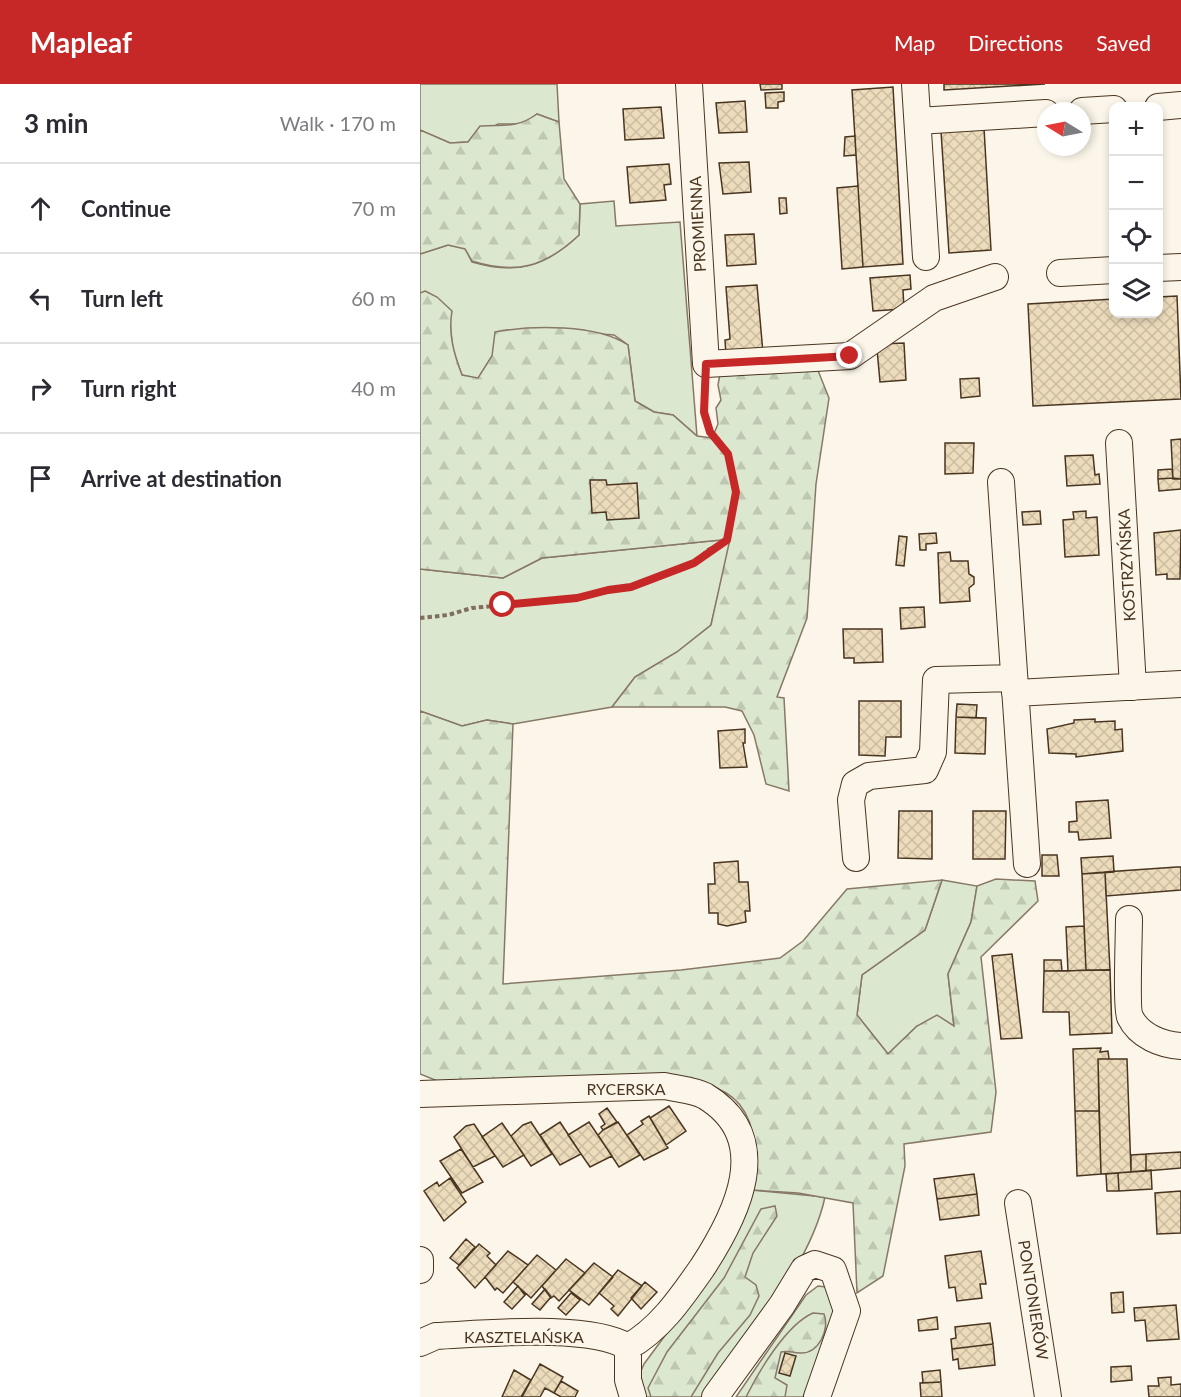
<!DOCTYPE html>
<meta charset="utf-8">
<style>
:root{--surface:#fff;--page:#f2f2f3;--text:#2b2b33;--muted:#7c7c81;--line:#e1e1e2;--accent:#c62828}
body{margin:0;font-family:Lato,sans-serif;background:var(--page);color:var(--text)}
.controls{position:absolute;right:18px;top:18px;display:grid;overflow:hidden;border-radius:12px;box-shadow:0 3px 9px #0003}
.controls button{width:54px;height:54px;display:grid;place-items:center;padding:0;border:0;border-bottom:2px solid var(--line);background:var(--surface);color:var(--text);font:30px sans-serif}
.compass{position:absolute;left:617px;top:18px;width:54px;height:54px;border-radius:50%;background:var(--surface);box-shadow:0 3px 9px #0003;rotate:280deg}
.stop{position:absolute;width:18px;height:18px;margin:-14px;border:4px solid #c62828;border-radius:50%;background:#fff}
.stop.end{background:#c62828;border-color:#fff;box-shadow:0 2px 6px #0008}
.list{margin:0;padding:0;list-style:none}
h2{display:flex;justify-content:space-between;align-items:center;height:78px;margin:0;padding:0 24px;font-size:26px}
h2 small{font-size:20px;font-weight:400;color:var(--muted)}
.list li{display:grid;grid-template-columns:39px 1fr auto;gap:18px;align-items:center;box-sizing:border-box;height:90px;padding:0 24px;border-top:2px solid var(--line)}
.list b{display:block;font-size:22px;white-space:nowrap}
.list em{font-size:20px;font-style:normal;color:var(--muted)}
.icon{flex:none;width:33px;height:33px;fill:none;stroke:currentColor;stroke-width:2;stroke-linecap:round;stroke-linejoin:round}
.map{position:relative;flex:none;width:761px;height:1313px;overflow:hidden}
header{display:flex;align-items:center;gap:36px;box-sizing:border-box;height:84px;padding:0 30px;background:var(--accent);color:#fff}
header strong{font-size:28px}
nav{display:flex;gap:33px;margin-inline-start:auto;font-size:21px}
main{display:flex}
aside{flex:1;background:var(--surface)}
.map>svg:first-child{display:block}
.green{fill:#dce7d0;stroke:#887966;stroke-width:1.5}
.forest{fill:url(#forest-firs);stroke:#887966;stroke-width:1.5}
.building{fill:url(#building-cross-hatch);stroke:#4a3520;stroke-width:1.5}
.lines{fill:none;stroke-linecap:round;stroke-linejoin:round}
.minor-casing{stroke:#4a3520;stroke-width:28}
.path{stroke:#7f6f5c;stroke-width:4;stroke-dasharray:4.5 3;stroke-linecap:butt}
.minor{stroke:#fbf6e9;stroke-width:26}
.route{stroke:#c62828;stroke-width:8}
.labels{text-anchor:middle;dominant-baseline:central;stroke-width:4.5;stroke-linejoin:round;paint-order:stroke}
.street-label{font-size:16px;fill:#4a3520;stroke:#fbf6e9}
</style>
<header>
<strong>Mapleaf</strong>
<nav><a>Map</a><a>Directions</a><a>Saved</a></nav>
</header>
<main>
<aside>
<h2>3 min<small>Walk · 170 m</small></h2>
<ul class="list">
<li><svg class="icon" aria-label="ahead" viewBox="0 0 24 24"><path d="M12 20V5M6 11l6-6 6 6"/></svg><div><b>Continue</b></div><em>70 m</em></li>
<li><svg class="icon" aria-label="left" viewBox="0 0 24 24"><path d="M17 20v-9H6M10 6l-5 5 5 5"/></svg><div><b>Turn left</b></div><em>60 m</em></li>
<li><svg class="icon" aria-label="right" viewBox="0 0 24 24"><path d="M7 20v-9h11M14 6l5 5-5 5"/></svg><div><b>Turn right</b></div><em>40 m</em></li>
<li><svg class="icon" aria-label="arrive" viewBox="0 0 24 24"><path d="M6 21V4h12l-3 4 3 4H6"/></svg><div><b>Arrive at destination</b></div></li>
</ul>
</aside>
<div class="map">
<svg width="761" height="1313" viewBox="0 0 761 1313">
<defs>
<pattern id="forest-firs" width="22" height="20" patternUnits="userSpaceOnUse" patternTransform="scale(1.5)"><rect width="22" height="20" fill="#dce7d0"/><path d="M5 1l3.5 6h-7zM16 11l3.5 6h-7z" fill="#bec7b2"/></pattern>
<pattern id="building-cross-hatch" width="8" height="8" patternUnits="userSpaceOnUse" patternTransform="scale(1.5)"><rect width="8" height="8" fill="#ecdcbc"/><path d="M0 0l8 8M0 8l8-8" fill="none" stroke="#ccbda1"/></pattern>
</defs>
<rect width="100%" height="100%" fill="#fbf6e9"/>
<!-- green -->
<path class="green" d="M 0,0 L 137,0 L 139,38 L 117,30 L 103,40 L 78,40 L 48,58 L 30,59 L 0,46 Z
M 194,117 L 196,142 L 260,138 L 277,352 L 253,331 L 234,328 L 215,317 L 208,261 L 194,251 L 168,249 L 72,272 L 58,295 L 42,291 L 33,267 L 30,238 L 6,208 L 0,209 L 0,170 L 28,161 L 45,164 L 52,178 C 97,191 125,183 159,151 L 160,120 Z
M 311,455 L 291,541 L 257,568 L 215,593 L 192,623 L 93,640 L 67,636 L 42,642 L 0,627 L 0,485 L 83,494 L 122,474 Z
M 522,796 L 557,802 L 551,838 L 528,890 L 534,943 L 497,942 L 468,970 L 437,931 L 442,891 L 505,846 Z
M 332,1106 L 405,1113 C 390,1183 326,1255 285,1313 L 222,1313 L 220,1289 L 224,1280 L 261,1230 Z
M 398,1202 L 406,1203 L 416,1216 L 410,1249 L 383,1313 L 316,1313 L 386,1211 Z"/>
<!-- forest -->
<path class="forest" d="M 117,30 L 139,38 L 144,95 L 160,120 L 159,151 C 125,183 96,191 52,177 L 45,165 L 28,161 L 0,170 L 0,46 L 30,59 L 48,58 L 60,42 C 84,40 96,45 117,30 Z
M 5,207 L 17,213 L 32,227 C 28,250 34,270 42,291 L 58,294 L 72,272 L 75,248 C 112,241 177,240 208,261 L 215,317 L 234,328 L 253,331 L 277,352 L 292,354 L 298,340 L 296,324 L 301,316 L 298,301 L 301,284 L 397,284 L 409,314 L 396,400 L 387,534 L 357,613 L 364,614 L 369,707 L 346,700 L 334,651 L 322,627 L 305,623 L 192,623 L 215,593 L 257,568 L 291,541 L 310,455 L 122,474 L 83,494 L 0,485 L 0,209 Z
M 0,627 L 42,642 L 67,636 L 93,640 L 83,900 L 261,886 L 360,874 L 383,857 L 427,805 L 522,796 L 505,846 L 442,891 L 437,931 L 468,970 L 497,942 L 517,931 L 534,942 L 528,890 L 551,838 L 557,802 L 576,795 L 615,797 L 618,817 L 561,873 L 576,1008 L 571,1048 L 484,1060 L 485,1082 L 463,1192 L 437,1209 L 433,1119 L 378,1109 L 332,1106 C 338,1069 338,1020 296,1004 C 288,1001 277,1001 268,999 L 30,1002 L 0,990 Z
M 355,1122 L 357,1132 L 333,1169 L 325,1193 L 336,1201 L 339,1212 L 330,1231 L 298,1269 L 271,1313 L 231,1313 L 228,1304 L 247,1268 L 304,1194 L 341,1125 Z
M 393,1229 L 404,1230 C 410,1245 399,1270 380,1269 C 372,1269 369,1266 361,1268 L 355,1294 L 367,1301 L 365,1313 L 326,1313 C 339,1287 366,1241 393,1229 Z"/>
<!-- building -->
<path class="building" d="M 362,0 L 362,5 L 341,6 L 340,0 Z
M 524,0 L 625,0 L 524,6 Z
M 473,3 L 483,180 L 443,183 L 432,6 Z
M 364,8 L 364,17 L 358,18 L 358,24 L 346,24 L 345,9 Z
M 325,17 L 327,48 L 299,49 L 296,19 Z
M 241,23 L 244,54 L 205,56 L 203,25 Z
M 564,44 L 571,166 L 529,169 L 521,47 Z
M 435,52 L 436,71 L 424,72 L 425,53 Z
M 329,78 L 331,108 L 303,110 L 299,79 Z
M 249,80 L 251,100 L 244,101 L 246,116 L 210,119 L 207,83 Z
M 438,102 L 443,183 L 422,185 L 417,104 Z
M 359,114 L 366,114 L 367,129 L 360,130 Z
M 334,150 L 336,180 L 307,182 L 305,151 Z
M 490,191 L 491,205 L 483,206 L 484,225 L 453,227 L 450,194 Z
M 337,201 L 343,269 L 306,271 L 305,256 L 310,255 L 306,203 Z
M 757,212 L 761,315 L 613,322 L 608,220 L 694,215 L 694,230 L 738,230 L 738,213 Z
M 484,259 L 486,296 L 460,298 L 457,265 L 461,260 Z
M 559,294 L 560,312 L 541,314 L 540,295 Z
M 761,355 L 761,395 L 753,395 L 751,356 Z
M 525,359 L 554,359 L 553,389 L 525,390 Z
M 673,371 L 675,391 L 679,390 L 680,400 L 647,402 L 645,372 Z
M 752,385 L 753,394 L 738,395 L 738,386 Z
M 753,394 L 761,395 L 761,405 L 739,407 L 738,395 Z
M 170,396 L 186,396 L 187,401 L 217,399 L 219,434 L 187,436 L 186,428 L 172,429 Z
M 620,427 L 621,440 L 603,441 L 602,428 Z
M 666,427 L 666,434 L 677,433 L 679,471 L 645,473 L 643,436 L 654,435 L 653,428 Z
M 761,446 L 760,495 L 747,495 L 747,490 L 736,491 L 734,449 Z
M 516,449 L 517,459 L 506,460 L 506,466 L 500,466 L 499,450 Z
M 479,452 L 487,453 L 484,482 L 476,481 Z
M 530,468 L 531,477 L 548,477 L 549,490 L 554,493 L 554,500 L 549,504 L 550,517 L 520,519 L 518,469 Z
M 504,523 L 505,543 L 481,545 L 480,524 Z
M 423,545 L 462,545 L 463,578 L 434,579 L 434,574 L 424,574 Z
M 439,617 L 481,617 L 481,653 L 466,653 L 465,672 L 439,671 Z
M 537,620 L 557,621 L 556,634 L 536,633 Z
M 536,633 L 566,634 L 565,670 L 535,669 Z
M 675,635 L 675,638 L 695,637 L 695,646 L 702,645 L 703,667 L 656,673 L 656,670 L 629,669 L 627,645 L 654,639 L 654,636 Z
M 325,645 L 325,659 L 323,659 L 327,683 L 300,684 L 298,647 Z
M 688,716 L 691,754 L 659,756 L 658,748 L 649,748 L 649,738 L 657,737 L 656,718 Z
M 479,727 L 512,727 L 512,775 L 478,774 Z
M 553,727 L 586,727 L 585,775 L 553,775 Z
M 622,771 L 637,771 L 639,792 L 622,792 Z
M 693,772 L 694,788 L 662,790 L 661,774 Z
M 318,777 L 319,798 L 328,798 L 330,827 L 325,827 L 326,838 L 307,842 L 298,840 L 298,829 L 289,829 L 288,800 L 295,800 L 294,779 Z
M 757,783 L 761,783 L 761,806 L 686,812 L 685,788 Z
M 685,788 L 690,886 L 666,886 L 662,790 Z
M 664,842 L 666,886 L 648,887 L 646,843 Z
M 592,870 L 602,954 L 581,955 L 572,872 Z
M 624,876 L 641,876 L 642,887 L 624,887 Z
M 690,886 L 692,949 L 650,951 L 649,928 L 623,928 L 624,887 Z
M 681,964 L 680,968 L 688,967 L 689,975 L 678,975 L 679,1027 L 655,1027 L 653,965 Z
M 678,975 L 707,975 L 711,1088 L 681,1090 Z
M 249,1022 L 266,1047 L 246,1061 L 230,1034 Z
M 187,1024 L 197,1038 L 183,1046 L 181,1043 L 185,1040 L 179,1030 Z
M 655,1027 L 679,1027 L 681,1090 L 657,1092 Z
M 229,1032 L 248,1064 L 224,1076 L 207,1051 L 223,1040 L 221,1037 Z
M 111,1038 L 132,1070 L 111,1082 L 91,1052 L 103,1041 Z
M 140,1038 L 161,1070 L 140,1081 L 120,1051 Z
M 169,1038 L 192,1072 L 170,1083 L 148,1051 Z
M 198,1038 L 220,1071 L 199,1083 L 178,1051 L 183,1046 Z
M 82,1039 L 104,1071 L 83,1083 L 62,1053 Z
M 54,1040 L 75,1072 L 53,1083 L 34,1053 L 46,1042 Z
M 41,1065 L 63,1098 L 42,1109 L 20,1077 Z
M 761,1068 L 761,1084 L 726,1087 L 726,1070 Z
M 726,1070 L 726,1087 L 711,1088 L 711,1071 Z
M 731,1086 L 732,1105 L 699,1107 L 698,1089 Z
M 698,1089 L 699,1107 L 687,1107 L 686,1090 Z
M 554,1090 L 557,1110 L 517,1115 L 514,1095 Z
M 30,1094 L 46,1118 L 24,1137 L 4,1107 L 17,1098 L 19,1102 Z
M 761,1107 L 761,1149 L 737,1150 L 735,1109 Z
M 557,1110 L 559,1131 L 520,1136 L 517,1115 Z
M 46,1155 L 55,1163 L 39,1181 L 30,1174 Z
M 59,1160 L 70,1169 L 67,1172 L 76,1181 L 55,1204 L 37,1184 Z
M 88,1167 L 108,1181 L 83,1209 L 77,1204 L 75,1206 L 65,1193 Z
M 561,1167 L 566,1200 L 560,1200 L 562,1214 L 537,1217 L 535,1203 L 529,1204 L 525,1172 Z
M 117,1171 L 136,1186 L 111,1214 L 93,1198 Z
M 146,1175 L 165,1189 L 139,1217 L 134,1212 L 131,1214 L 122,1202 Z
M 174,1179 L 193,1193 L 169,1221 L 149,1206 Z
M 198,1186 L 222,1202 L 198,1232 L 191,1225 L 194,1222 L 179,1209 Z
M 225,1198 L 237,1208 L 221,1225 L 211,1214 Z
M 98,1202 L 104,1210 L 106,1210 L 92,1225 L 84,1218 Z
M 125,1205 L 131,1213 L 120,1226 L 112,1220 Z
M 703,1208 L 704,1228 L 692,1229 L 691,1209 Z
M 151,1209 L 160,1216 L 146,1231 L 138,1224 Z
M 756,1221 L 759,1255 L 727,1257 L 725,1236 L 715,1237 L 714,1224 Z
M 517,1233 L 518,1245 L 499,1247 L 498,1236 Z
M 570,1239 L 573,1260 L 532,1265 L 531,1255 L 536,1254 L 535,1243 Z
M 573,1260 L 575,1281 L 539,1285 L 538,1275 L 533,1276 L 532,1265 Z
M 365,1269 L 376,1272 L 370,1292 L 359,1289 Z
M 120,1280 L 143,1293 L 134,1309 L 125,1304 L 120,1313 L 102,1313 Z
M 711,1282 L 712,1296 L 691,1298 L 691,1283 Z
M 94,1286 L 111,1296 L 101,1313 L 82,1313 Z
M 520,1286 L 521,1298 L 503,1299 L 502,1288 Z
M 751,1293 L 751,1301 L 761,1300 L 761,1313 L 729,1313 L 728,1302 L 739,1302 L 738,1294 Z
M 141,1297 L 158,1307 L 155,1313 L 141,1313 L 134,1309 Z
M 521,1298 L 522,1313 L 501,1313 L 500,1299 Z"/>
<g class="lines">
<defs>
<path id="minor" d="M 269,0 L 286,280 L 430,272 L 514,214 L 575,193
M 495,0 L 506,173
M 738,23 L 761,21
M 662,27 L 694,25
M 498,37 L 626,29
M 738,184 L 761,183
M 640,189 L 694,186
M 699,359 L 713,603
M 581,398 L 607,780
M 595,609 L 761,600
M 436,774 L 431,716 L 435,700 L 449,692 L 505,686 L 513,668 L 516,596 L 594,594
M 709,835 C 709,851 706,924 710,933 C 719,952 742,961 761,962
M 0,1010 L 245,1002 C 257,1005 274,1006 285,1012 C 356,1055 316,1132 282,1184 C 261,1214 240,1245 208,1263
M 598,1119 L 628,1313
M 0,1176 L 0,1186
M 0,1259 L 16,1252 C 63,1250 169,1239 208,1263
M 208,1263 L 208,1296 L 213,1313
M 295,1313 L 362,1221 L 384,1185 L 395,1180 L 413,1186 L 427,1227 L 397,1313"/>
</defs>
<!-- minor casing -->
<use href="#minor" class="minor-casing"/>
<!-- path -->
<path class="path" d="M 0,534 L 28,531 L 52,524 L 157,514 L 211,503 L 274,479 L 288,466 L 307,456 L 316,408 L 308,370 L 290,348 L 284,328 L 285,302"/>
<!-- minor -->
<use href="#minor" class="minor"/>
</g>
<g class="lines">
<!-- route -->
<path class="route" d="M 83,521 L 157,514 L 188,506 L 211,503 L 274,479 L 307,456 L 316,408 L 308,370 L 290,348 L 284,328 L 286,280 L 430,272"/>
</g>
<g class="labels">
<!-- street labels -->
<g class="street-label">
<text transform="translate(277 140) rotate(-93)">PROMIENNA</text>
<text transform="translate(706 481) rotate(-93)">KOSTRZYŃSKA</text>
<text x="206" y="1004">RYCERSKA</text>
<text transform="translate(614 1216) rotate(81)">PONTONIERÓW</text>
<text x="104" y="1252">KASZTELAŃSKA</text>
</g>
</g>
</svg>
<div class="controls">
<button>+</button>
<button>−</button>
<button><svg class="icon" aria-label="locate" viewBox="0 0 24 24"><circle cx="12" cy="12" r="6"/><path d="M12 2v4M12 18v4M2 12h4M18 12h4"/></svg></button>
<button><svg class="icon" aria-label="layers" viewBox="0 0 24 24"><path d="M12 4l9 5-9 5-9-5zM3 14l9 5 9-5"/></svg></button>
</div>
<svg class="compass" viewBox="-18 -18 36 36"><path d="M0-13l5 13h-10z" fill="#e53935"/><path d="M0 13l5-13h-10z" fill="#7c7c81"/></svg>
<div class="stop" style="left:83px;top:521px"></div>
<div class="stop end" style="left:430px;top:272px"></div>
</div>
</main>
